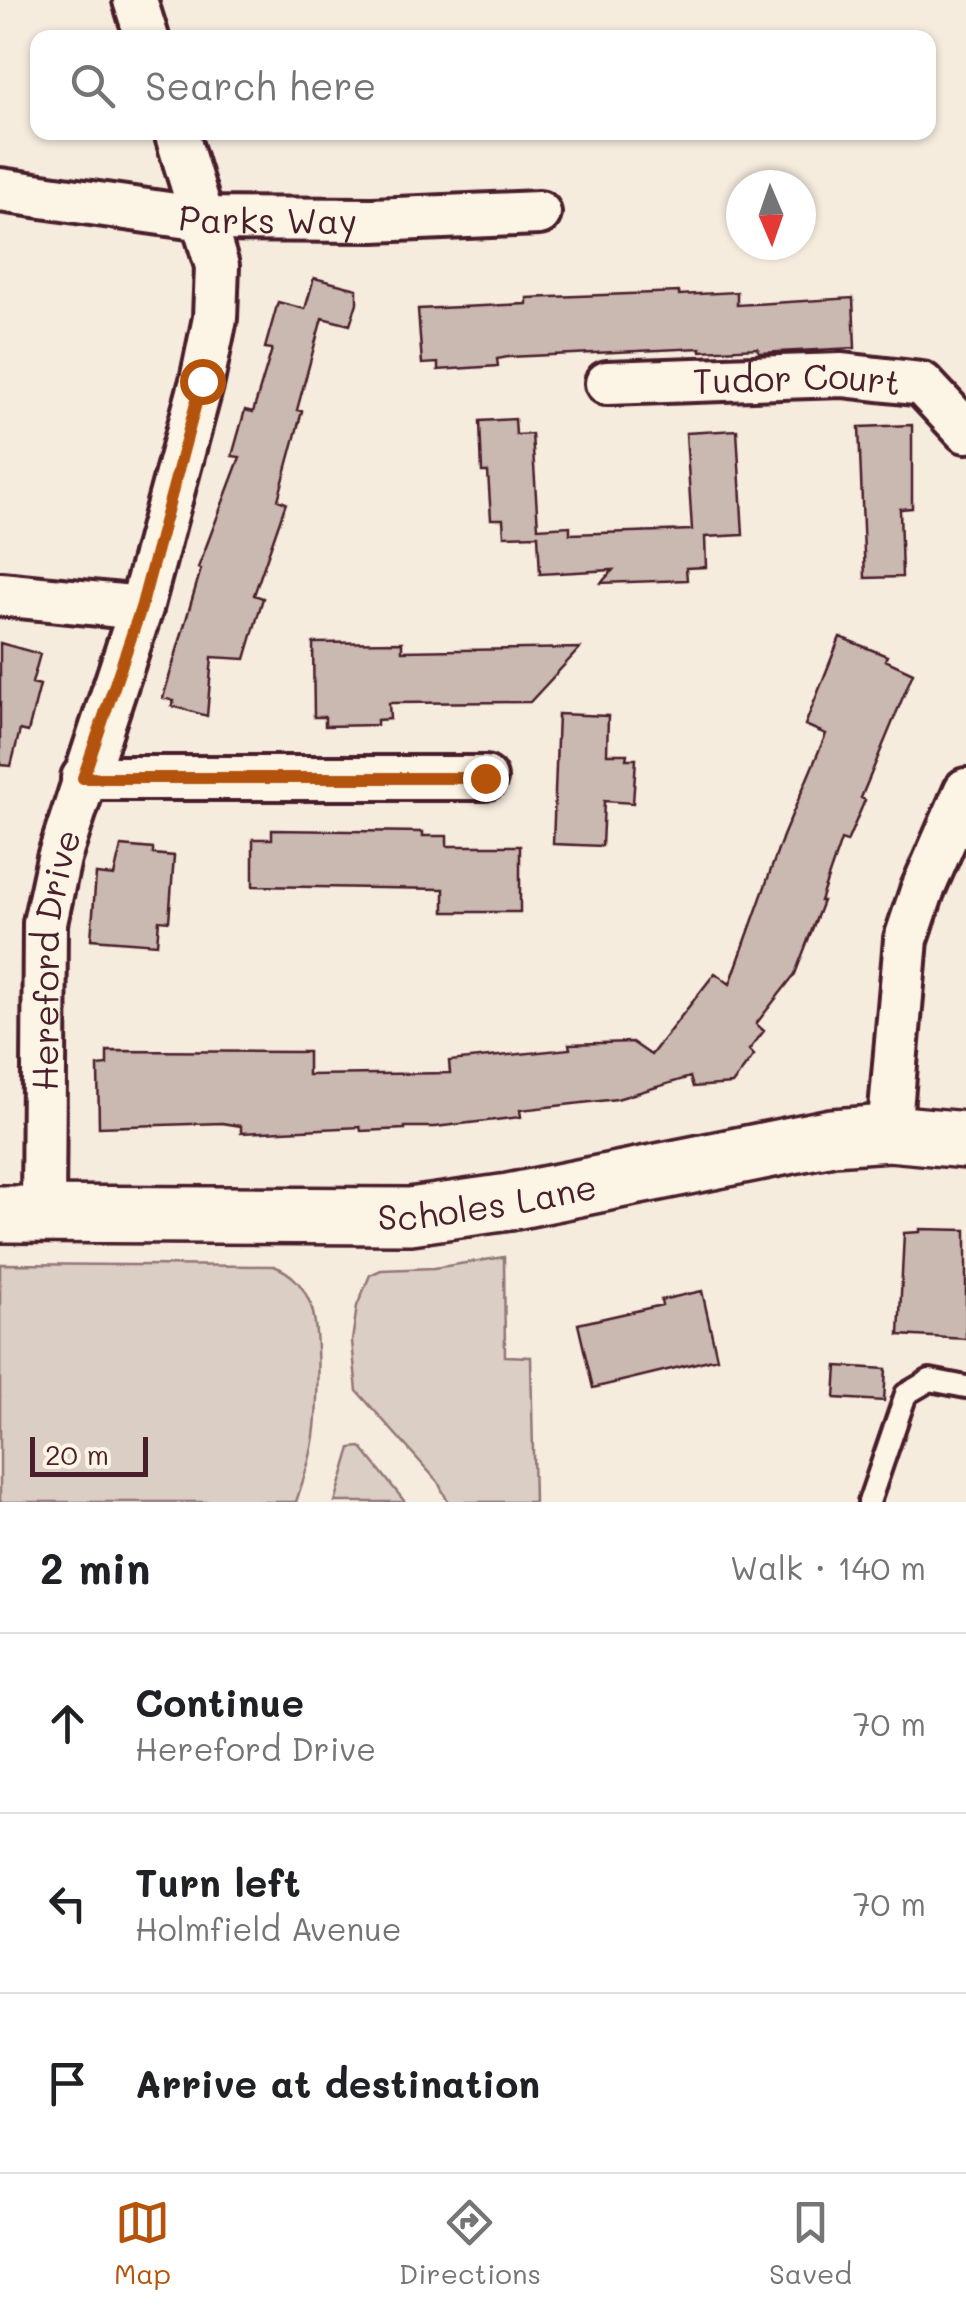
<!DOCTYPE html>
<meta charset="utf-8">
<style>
:root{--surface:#fff;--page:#f2f2f2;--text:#202124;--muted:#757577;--line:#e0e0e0;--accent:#b45309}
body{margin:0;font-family:Mali,sans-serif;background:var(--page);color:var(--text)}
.compass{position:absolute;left:726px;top:170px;width:90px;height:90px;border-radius:50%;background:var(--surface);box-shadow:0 2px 8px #0004;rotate:178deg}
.scale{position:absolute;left:30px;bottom:25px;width:118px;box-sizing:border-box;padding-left:10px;border:5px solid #4a1f2b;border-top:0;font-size:28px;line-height:35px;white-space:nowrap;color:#4a1f2b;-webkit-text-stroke:8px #fcf5e5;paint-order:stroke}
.stop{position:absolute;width:30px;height:30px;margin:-22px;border:8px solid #b45309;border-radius:50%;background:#fff}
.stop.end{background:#b45309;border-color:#fff;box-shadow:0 2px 10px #0008}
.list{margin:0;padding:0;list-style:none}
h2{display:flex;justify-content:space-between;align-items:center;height:130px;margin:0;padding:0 40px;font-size:42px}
h2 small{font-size:32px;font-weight:400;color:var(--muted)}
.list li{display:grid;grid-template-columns:65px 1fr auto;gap:30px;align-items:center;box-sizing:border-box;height:180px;padding:0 40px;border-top:2px solid var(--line)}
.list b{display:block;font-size:38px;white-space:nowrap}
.list p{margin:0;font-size:32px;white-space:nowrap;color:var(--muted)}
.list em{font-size:32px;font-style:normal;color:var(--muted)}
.icon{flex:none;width:55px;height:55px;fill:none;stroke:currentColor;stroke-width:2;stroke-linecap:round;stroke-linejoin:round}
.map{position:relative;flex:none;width:966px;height:1502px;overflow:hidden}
.search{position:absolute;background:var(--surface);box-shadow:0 2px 8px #0004;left:30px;right:30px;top:30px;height:110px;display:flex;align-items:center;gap:25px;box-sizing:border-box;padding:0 35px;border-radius:20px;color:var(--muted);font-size:38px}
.sheet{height:670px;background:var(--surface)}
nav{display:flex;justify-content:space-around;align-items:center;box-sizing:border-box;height:140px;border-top:2px solid var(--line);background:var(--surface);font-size:28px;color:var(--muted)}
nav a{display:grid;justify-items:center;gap:5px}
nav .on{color:var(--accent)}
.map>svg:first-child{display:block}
.green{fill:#dbcec4;stroke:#927678;stroke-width:2.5}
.building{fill:#cab9b1;stroke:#4a1f2b;stroke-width:2.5}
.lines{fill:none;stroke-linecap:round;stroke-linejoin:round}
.service-casing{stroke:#4a1f2b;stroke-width:28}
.minor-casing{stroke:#4a1f2b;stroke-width:50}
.primary-casing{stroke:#4a1f2b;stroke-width:62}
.service{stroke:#fcf5e5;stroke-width:20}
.minor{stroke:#fcf5e5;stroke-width:42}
.primary{stroke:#fcf5e5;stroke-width:55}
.route{stroke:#b45309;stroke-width:12}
.labels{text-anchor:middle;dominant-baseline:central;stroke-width:9;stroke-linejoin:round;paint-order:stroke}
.street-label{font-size:35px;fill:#4a1f2b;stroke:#fcf5e5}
</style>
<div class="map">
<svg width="966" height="1502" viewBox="0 0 966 1502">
<rect width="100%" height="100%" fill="#f5ecde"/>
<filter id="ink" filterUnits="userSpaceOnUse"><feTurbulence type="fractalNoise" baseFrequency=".01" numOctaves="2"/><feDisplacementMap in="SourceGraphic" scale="20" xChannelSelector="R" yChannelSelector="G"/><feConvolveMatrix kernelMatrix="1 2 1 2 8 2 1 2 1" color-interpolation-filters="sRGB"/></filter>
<g filter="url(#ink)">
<!-- green -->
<path class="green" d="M 504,1257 L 505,1356 L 531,1357 L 534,1502 L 448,1502 L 438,1482 L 357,1391 L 352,1341 L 357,1306 L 370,1275 L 381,1270 L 434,1268 Z
M 0,1264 L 274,1266 C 292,1273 302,1284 310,1303 C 321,1329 318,1414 313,1442 C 310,1462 302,1483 296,1502 L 0,1502 Z
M 361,1447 L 405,1502 L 335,1502 L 351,1448 Z"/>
<!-- building -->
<path class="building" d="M 314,278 L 357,289 L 357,303 L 350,325 L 322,318 L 297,410 L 302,411 L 278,500 L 286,503 L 254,595 L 263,598 L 245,659 L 212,657 L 207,716 L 172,706 L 174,701 L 163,698 L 201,569 L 198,568 L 240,457 L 232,456 L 245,410 L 253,412 L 272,349 L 265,348 L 278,302 L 305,309 Z
M 679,292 L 679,295 L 737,292 L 737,305 L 853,298 L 855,348 L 759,353 L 758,348 L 701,351 L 701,348 L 508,357 L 497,359 L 498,366 L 438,370 L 438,363 L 422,364 L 418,309 L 527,304 L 527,298 Z
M 515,419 L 516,435 L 532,434 L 538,528 L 570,526 L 570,534 L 692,530 L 686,433 L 737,430 L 743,535 L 705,537 L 706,567 L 686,568 L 687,580 L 601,583 L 613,570 L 540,574 L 538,535 L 504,536 L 503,519 L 491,519 L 488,472 L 482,472 L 480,421 Z
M 912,425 L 912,508 L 900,509 L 902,577 L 865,578 L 859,427 Z
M 840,637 L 887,656 L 885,660 L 913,673 L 861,798 L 865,800 L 847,842 L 841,840 L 820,901 L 823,901 L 795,974 L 756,1024 L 764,1031 L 749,1050 L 754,1055 L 732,1084 L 693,1087 L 690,1077 L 617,1099 L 520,1110 L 521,1117 L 435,1127 L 405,1127 L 405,1129 L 361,1131 L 360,1127 L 241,1133 L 241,1126 L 222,1123 L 99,1127 L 98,1066 L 107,1065 L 107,1051 L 308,1052 L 308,1075 L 450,1073 L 449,1061 L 570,1049 L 569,1044 L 632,1042 L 651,1055 L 715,973 L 730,984 L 783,836 L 826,734 L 805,725 Z
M 402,642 L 402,651 L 580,648 L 530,702 L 389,703 L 390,719 L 377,720 L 377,725 L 325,726 L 325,717 L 314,717 L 313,643 Z
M 0,643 L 40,654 L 32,683 L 40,685 L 28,732 L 20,730 L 11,766 L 0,765 Z
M 558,714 L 608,716 L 607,754 L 627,754 L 626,759 L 636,759 L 633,803 L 604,801 L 602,846 L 553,844 Z
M 272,830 L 423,832 L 423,836 L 447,836 L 447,846 L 520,846 L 520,912 L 444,912 L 444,889 L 253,886 L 253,839 L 272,839 Z
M 121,846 L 153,849 L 153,854 L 174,856 L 169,921 L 159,920 L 157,944 L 91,939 L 96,874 L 114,876 Z
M 920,1229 L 966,1230 L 966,1339 L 899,1335 L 904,1233 L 920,1232 Z
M 702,1291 L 717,1358 L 593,1388 L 578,1324 L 662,1305 L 661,1300 Z
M 837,1366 L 886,1369 L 884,1401 L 835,1398 Z"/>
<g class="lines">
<defs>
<path id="service" d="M 869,1502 L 906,1394 L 930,1380 L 966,1387"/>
<g id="minor">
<path d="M 135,0 L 147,38"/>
<path id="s1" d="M 0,190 L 203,219 L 373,220 L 539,213"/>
<path id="s2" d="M 607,383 L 842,375 L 922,384 L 966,431"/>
<path d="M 0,594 L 141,608"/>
<path d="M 83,778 L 485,778"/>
<path d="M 889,1133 L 906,939 L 922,891 L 966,790"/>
<path id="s3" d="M 43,1214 L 45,923 L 59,858 L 141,608 L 202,381 L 215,318 L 217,266 L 176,132"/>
</g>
<g id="primary">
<path id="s4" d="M 0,1214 L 410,1216 L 509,1202 L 832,1137 L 889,1133 L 966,1140"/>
</g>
</defs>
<!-- service casing -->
<use href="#service" class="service-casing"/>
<!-- minor casing -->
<use href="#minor" class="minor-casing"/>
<!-- primary casing -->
<use href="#primary" class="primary-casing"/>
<!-- service -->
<use href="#service" class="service"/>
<!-- minor -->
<use href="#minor" class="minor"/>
<!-- primary -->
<use href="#primary" class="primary"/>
</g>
</g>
<g class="lines" filter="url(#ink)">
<!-- route -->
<path class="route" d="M 202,381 L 141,608 L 83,778 L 485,778"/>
</g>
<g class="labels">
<!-- street labels -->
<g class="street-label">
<text stroke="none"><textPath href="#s1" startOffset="270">Parks Way</textPath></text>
<text stroke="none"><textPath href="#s2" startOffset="190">Tudor Court</textPath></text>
<text stroke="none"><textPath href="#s3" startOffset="255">Hereford Drive</textPath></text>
<text stroke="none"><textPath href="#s4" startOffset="488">Scholes Lane</textPath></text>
</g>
</g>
</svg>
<svg class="compass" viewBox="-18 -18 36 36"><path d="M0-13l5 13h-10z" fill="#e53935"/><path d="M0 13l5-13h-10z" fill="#757577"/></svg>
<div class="scale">20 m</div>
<div class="stop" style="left:202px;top:381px"></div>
<div class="stop end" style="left:485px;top:778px"></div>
<div class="search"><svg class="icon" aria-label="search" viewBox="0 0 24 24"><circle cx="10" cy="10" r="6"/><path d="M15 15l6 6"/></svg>Search here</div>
</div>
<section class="sheet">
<h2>2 min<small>Walk · 140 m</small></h2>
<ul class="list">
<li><svg class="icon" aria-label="ahead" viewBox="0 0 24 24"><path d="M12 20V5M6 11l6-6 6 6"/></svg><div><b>Continue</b><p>Hereford Drive</p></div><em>70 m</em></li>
<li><svg class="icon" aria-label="left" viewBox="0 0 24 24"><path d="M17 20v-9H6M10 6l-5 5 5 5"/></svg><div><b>Turn left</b><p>Holmfield Avenue</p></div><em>70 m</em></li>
<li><svg class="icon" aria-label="arrive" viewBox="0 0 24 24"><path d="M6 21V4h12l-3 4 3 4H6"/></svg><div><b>Arrive at destination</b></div></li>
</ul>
</section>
<nav>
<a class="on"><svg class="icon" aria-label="map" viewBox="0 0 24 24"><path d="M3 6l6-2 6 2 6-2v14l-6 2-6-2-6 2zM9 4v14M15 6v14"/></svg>Map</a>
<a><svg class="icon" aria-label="directions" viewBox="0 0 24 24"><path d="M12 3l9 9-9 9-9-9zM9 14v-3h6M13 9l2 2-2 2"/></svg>Directions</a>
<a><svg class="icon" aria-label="saved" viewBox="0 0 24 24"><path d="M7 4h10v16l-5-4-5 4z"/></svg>Saved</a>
</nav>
